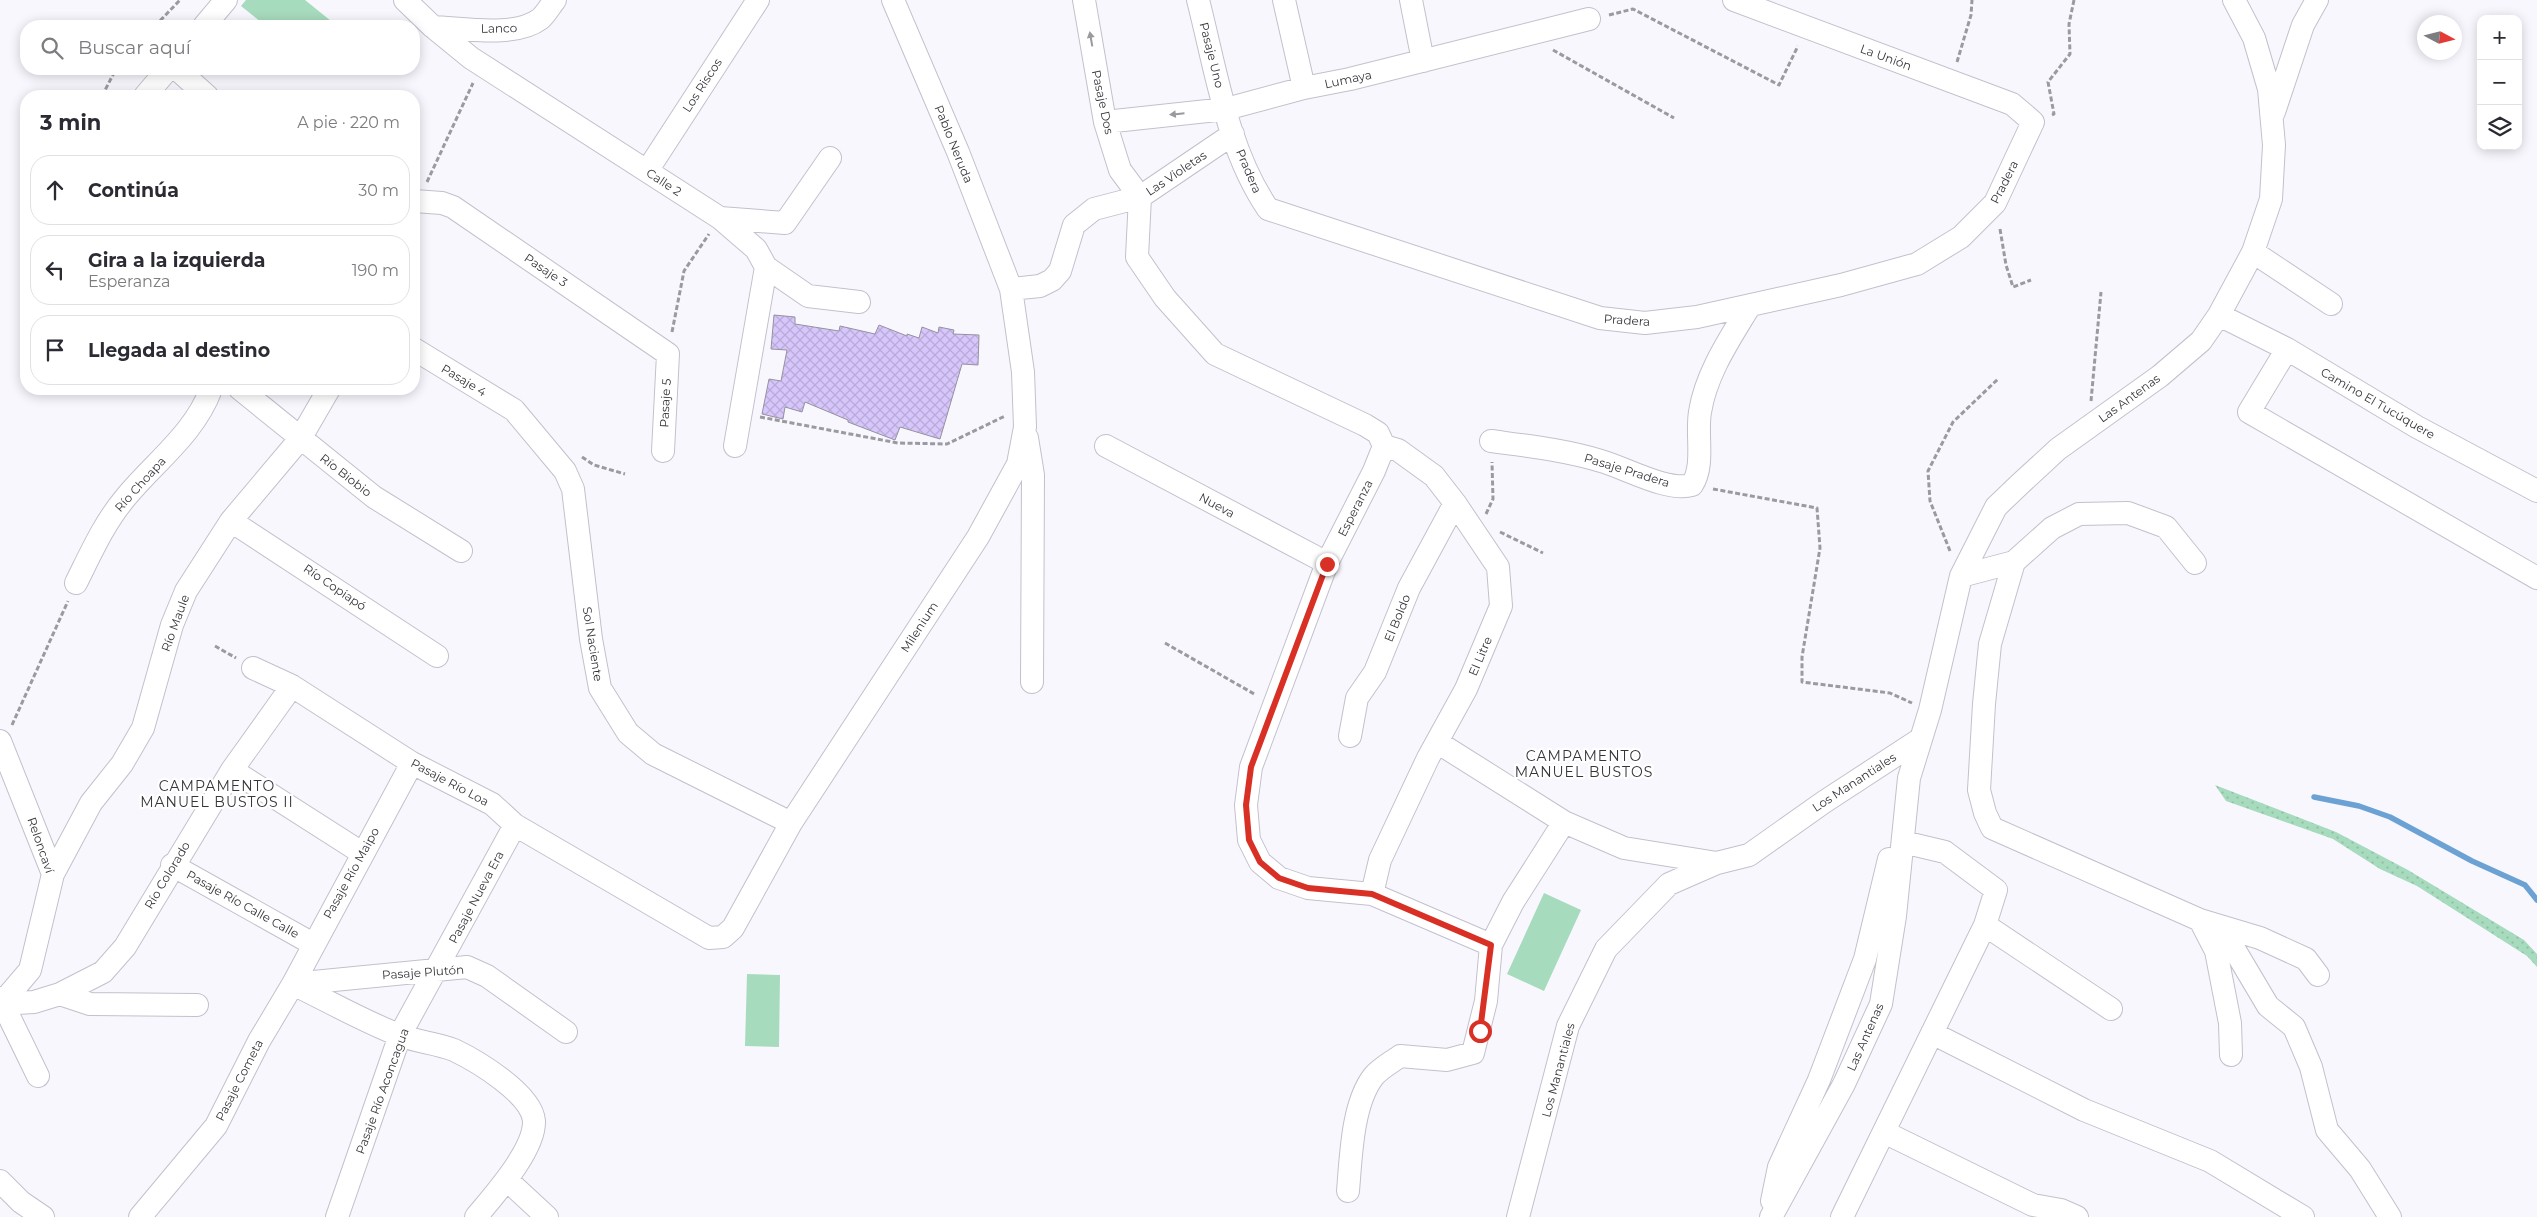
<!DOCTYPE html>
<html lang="es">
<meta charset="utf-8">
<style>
:root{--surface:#fff;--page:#f2f2f3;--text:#2b2b33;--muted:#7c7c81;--line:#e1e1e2}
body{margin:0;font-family:Montserrat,sans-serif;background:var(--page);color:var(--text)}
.controls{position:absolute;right:15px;top:15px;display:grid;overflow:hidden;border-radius:10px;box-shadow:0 2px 12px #0003}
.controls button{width:45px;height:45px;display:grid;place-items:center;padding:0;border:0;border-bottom:1px solid var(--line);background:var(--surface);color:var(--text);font:25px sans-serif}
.compass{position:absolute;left:2417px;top:15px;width:45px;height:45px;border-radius:50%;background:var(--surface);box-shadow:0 2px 12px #0003;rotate:97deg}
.stop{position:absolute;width:15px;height:15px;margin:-11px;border:4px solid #d93025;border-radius:50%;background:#fff}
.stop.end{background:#d93025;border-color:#fff;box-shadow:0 1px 5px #0008}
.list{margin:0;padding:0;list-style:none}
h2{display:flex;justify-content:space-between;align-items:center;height:65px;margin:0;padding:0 20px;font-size:21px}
h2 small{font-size:16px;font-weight:400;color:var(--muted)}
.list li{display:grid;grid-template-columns:32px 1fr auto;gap:15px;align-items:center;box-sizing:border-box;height:70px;margin:0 10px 10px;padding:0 10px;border:1px solid var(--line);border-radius:20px}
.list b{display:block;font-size:19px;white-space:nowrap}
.list p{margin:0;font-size:16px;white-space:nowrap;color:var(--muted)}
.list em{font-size:16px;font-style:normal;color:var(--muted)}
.icon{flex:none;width:28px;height:28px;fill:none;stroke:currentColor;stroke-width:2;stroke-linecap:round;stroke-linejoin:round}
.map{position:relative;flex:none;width:2537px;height:1217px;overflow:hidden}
.search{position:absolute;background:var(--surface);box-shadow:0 2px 12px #0003;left:20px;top:20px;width:400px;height:55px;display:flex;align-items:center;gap:12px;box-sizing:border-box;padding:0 18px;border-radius:20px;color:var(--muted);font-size:19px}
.panel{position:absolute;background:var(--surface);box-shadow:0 2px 12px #0003;left:20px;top:90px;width:400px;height:305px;border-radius:20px}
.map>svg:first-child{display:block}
.grass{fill:url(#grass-dots)}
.garden{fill:#a7dbbd}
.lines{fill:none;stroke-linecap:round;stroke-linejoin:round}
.stream{stroke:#6ba2d3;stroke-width:5.5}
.building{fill:url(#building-cross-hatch);stroke:#95929e}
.minor-casing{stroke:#c4c0cc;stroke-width:24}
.path{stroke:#9b9aa0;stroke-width:3;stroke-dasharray:5 2.5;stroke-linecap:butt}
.minor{stroke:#fff;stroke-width:22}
.oneway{fill:#9a9a9c}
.route{stroke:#d93025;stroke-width:6}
.labels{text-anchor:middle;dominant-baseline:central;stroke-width:4.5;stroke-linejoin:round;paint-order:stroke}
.street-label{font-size:12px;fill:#36353a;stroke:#fff}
.neighbourhood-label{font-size:14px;letter-spacing:1px;fill:#36353a;stroke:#fff}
</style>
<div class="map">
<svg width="2537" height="1217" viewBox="0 0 2537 1217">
<defs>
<pattern id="grass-dots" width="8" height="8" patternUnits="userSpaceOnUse" patternTransform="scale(1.25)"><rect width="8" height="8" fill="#a7dbbd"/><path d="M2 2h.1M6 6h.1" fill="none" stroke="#90bda3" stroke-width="1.8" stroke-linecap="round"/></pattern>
<pattern id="building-cross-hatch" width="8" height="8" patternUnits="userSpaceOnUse" patternTransform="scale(1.25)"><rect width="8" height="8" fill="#d7c6fb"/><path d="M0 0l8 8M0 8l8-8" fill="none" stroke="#b9abd8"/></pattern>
</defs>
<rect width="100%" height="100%" fill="#f9f7fe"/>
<!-- grass -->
<path class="grass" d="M 2215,785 L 2336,832 L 2408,870 L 2524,940 L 2537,954 L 2537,967 L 2527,956 L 2417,886 L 2380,869 L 2333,839 L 2226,801 Z"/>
<!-- garden -->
<path class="garden" d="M 246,0 L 305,0 L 331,21 L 326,26 L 266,26 L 241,6 Z
M 1544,893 L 1581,910 L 1544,991 L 1507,974 Z
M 747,974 L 780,975 L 779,1047 L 745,1046 Z"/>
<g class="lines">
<!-- stream -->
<path class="stream" d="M 2314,797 L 2359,806 L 2390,817 L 2472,861 L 2525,885 L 2537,900"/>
</g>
<!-- building -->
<path class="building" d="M 774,315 L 795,317 L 795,324 L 839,331 L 840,326 L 875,334 L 879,325 L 907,336 L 907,334 L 919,338 L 922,327 L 938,333 L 939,327 L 954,330 L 953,334 L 979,335 L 978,365 L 962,364 L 940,439 L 900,427 L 895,440 L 848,422 L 848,420 L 805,402 L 802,412 L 785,407 L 783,419 L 762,414 L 769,379 L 781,381 L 787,350 L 771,349 Z"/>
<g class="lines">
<defs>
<path id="minor" d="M 405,0 L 433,27 L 471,58 L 720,218 L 756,249 L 766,267 L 735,446
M 1084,0 L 1105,122 L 1120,170 L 1140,197 L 1137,257 L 1165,298 L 1215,354 L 1365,425 L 1378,433 L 1384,446 L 1374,471 L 1327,563 L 1251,767 L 1246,805 L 1249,840 L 1260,862 L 1279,878 L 1308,888 L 1372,894 L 1491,945
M 1198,0 C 1216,70 1227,149 1268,209 L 1600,318 L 1645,323 L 1697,317 L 1841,285 L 1917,264 L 1961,237 L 1995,203 L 2033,122 L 2012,104 L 1734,0
M 1284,0 L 1304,88
M 1411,0 L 1423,61
M 204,26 L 226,0
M 433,27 C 463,28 515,38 540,19 C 546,14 550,6 555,0
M 177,69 L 207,96
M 145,96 L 168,69
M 2274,112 L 2303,25 L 2317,0
M 1105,122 L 1226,109 L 1304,88 L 1350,79 L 1589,19
M 647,171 L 758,0
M 414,201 L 442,203 L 453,207 L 668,354 L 663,451
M 720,218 L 785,223 L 830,158
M 2253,252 L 2331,304
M 766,267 L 808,296 L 859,302
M 1011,289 L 1040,286 L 1052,280 L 1060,271 L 1074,225 L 1094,209 L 1140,197 L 1233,134
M 2219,315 L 2287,349 L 2417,427 L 2537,491
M 414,349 L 514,410 L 565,471 L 573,489 L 591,639 L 600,688 L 628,733 L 653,754 L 791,823
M 2287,349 L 2249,412 L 2537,578
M 240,389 L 374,497 L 461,551
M 1027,438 L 1033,475 L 1032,682
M 1491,441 C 1528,446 1565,450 1601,461 C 1626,468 1667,492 1692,485 C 1705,465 1696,435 1700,412 C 1706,374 1729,340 1749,307
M 1106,446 L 1327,563
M 231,521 L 437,656
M 2014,562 L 1990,644 L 1984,704 L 1979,790 L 1985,813 L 1992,828 L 2200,920 L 2230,942 L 2268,1006 L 2294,1027 L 2311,1067 L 2327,1130 L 2360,1169 L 2390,1217
M 1961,576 L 2014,562 L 2052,528 L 2079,514 L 2128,513 L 2166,527 L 2195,563
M 76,583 C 91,553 104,523 126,497 C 155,462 195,433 211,389
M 253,668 L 292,686 L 412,763 L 492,804 L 515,825 L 709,938 L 723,937 L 733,928 L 791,823 L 978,537 L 1018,464 L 1025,427 L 1023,372 L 1011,289 L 958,152 L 893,0
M 1350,736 L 1357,698 L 1375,672 L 1409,588 L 1455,503
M 0,741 L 53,874 L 30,970 L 2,1003
M 1437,742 L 1564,822 L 1624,848 L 1717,863
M 232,770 L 362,853
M 172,865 L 313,944
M 53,874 L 91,803 L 122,764 L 143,728 L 172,625 L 186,591 L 231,521 L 300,439 L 329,389
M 1372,894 L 1380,860 L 1428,758 L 1466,689 L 1501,606 L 1498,567 L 1455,503 L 1434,476 L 1398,450 L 1384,446
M 1985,925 L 2111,1009
M 293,984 C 328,1001 363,1021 399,1035 C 417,1042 437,1043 454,1050 C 477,1061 532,1094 534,1121 C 535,1150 494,1195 476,1217
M 293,984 L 467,967 L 487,976 L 566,1032
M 60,994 L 90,1004 L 197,1005
M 0,998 L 38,1076
M 0,1004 L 34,1002 L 60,994 L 103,972 L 125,947 L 232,770 L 292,686
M 1932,1033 L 2084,1110 L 2210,1161 L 2303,1217
M 2231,1055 L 2230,1023 L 2216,951 L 2200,920 L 2260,938 L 2306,959 L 2318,975
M 1884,1132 L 2033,1205 L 2061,1210 L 2077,1217
M 507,1180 L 547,1217
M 0,1181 L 21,1202 L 43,1217
M 1348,1191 C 1351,1157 1352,1105 1373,1077 C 1379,1069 1392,1062 1400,1056 L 1447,1060 L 1473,1053 L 1486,1001 L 1491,945 L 1513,902 L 1564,822
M 1772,1201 L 1779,1167 L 1819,1080 L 1865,959 L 1889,859
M 140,1217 L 216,1126 L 259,1041 L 293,984 L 412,763
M 337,1217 L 400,1035 L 515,825
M 1518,1217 L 1568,1026 L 1606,949 L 1669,884 L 1717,863 L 1749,855 L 1824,802 L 1919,740
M 1771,1217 L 1844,1084 L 1881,1004 L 1895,916 L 1909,778 L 1930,710 L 1961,576 L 1996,507 L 2020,484 L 2058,449 L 2160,376 L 2201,341 L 2219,315 L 2253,252 L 2271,199 L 2274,145 L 2269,89 L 2254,38 L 2234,0
M 1842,1217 L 1985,925 L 1996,890 L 1945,852 L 1903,842"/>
</defs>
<!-- minor casing -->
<use href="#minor" class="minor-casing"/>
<!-- path -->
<path class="path" d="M 1609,15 L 1633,9 L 1779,85 L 1798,46
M 155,26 L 180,0
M 1553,50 L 1674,118
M 1957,62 L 1971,15 L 1972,0
M 102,96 L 116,69
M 2052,115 L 2054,114 L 2048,82 L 2070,54 L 2069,24 L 2074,0
M 427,182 L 473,83
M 2000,229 L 2006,265 L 2013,287 L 2031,280
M 672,332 L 684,271 L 709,234
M 2091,401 L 2101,292
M 760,417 L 898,443 L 947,444 L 1005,416
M 582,457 L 594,465 L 625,474
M 1713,489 L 1817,508 L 1820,548 L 1802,657 L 1802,682 L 1890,693 L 1912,703
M 1486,514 L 1493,499 L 1492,462
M 1500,532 L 1543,553
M 1950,551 L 1930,501 L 1928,471 L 1953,422 L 1998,379
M 1165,643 L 1256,695
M 215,646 L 236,658
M 12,725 L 68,601"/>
<!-- minor -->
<use href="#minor" class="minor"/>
</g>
<!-- one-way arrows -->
<defs><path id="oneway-solid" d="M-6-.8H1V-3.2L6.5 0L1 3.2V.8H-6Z" transform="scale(1.25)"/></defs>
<g class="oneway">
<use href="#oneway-solid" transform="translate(1091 39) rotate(-100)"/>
<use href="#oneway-solid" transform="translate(1177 114) rotate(174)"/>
</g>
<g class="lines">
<!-- route -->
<path class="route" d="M 1327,564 L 1251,767 L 1246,805 L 1249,840 L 1260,862 L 1279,878 L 1308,888 L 1372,894 L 1491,945 L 1480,1031"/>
</g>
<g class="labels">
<!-- street labels -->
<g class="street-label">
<text transform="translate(499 28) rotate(-1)">Lanco</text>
<text transform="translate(1212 55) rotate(76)">Pasaje Uno</text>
<text transform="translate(1886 57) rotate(20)">La Unión</text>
<text transform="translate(1348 79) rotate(-12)">Lumaya</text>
<text transform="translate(702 85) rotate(-57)">Los Riscos</text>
<text transform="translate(1103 102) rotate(78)">Pasaje Dos</text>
<text transform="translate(954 144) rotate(68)">Pablo Neruda</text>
<text transform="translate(1249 171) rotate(67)">Pradera</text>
<text transform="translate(1176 173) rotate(-34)">Las Violetas</text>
<text transform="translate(664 182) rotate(33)">Calle 2</text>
<text transform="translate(2004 182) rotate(-63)">Pradera</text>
<text transform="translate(546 270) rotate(34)">Pasaje 3</text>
<text transform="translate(1627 320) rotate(4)">Pradera</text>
<text transform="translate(464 380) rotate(31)">Pasaje 4</text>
<text transform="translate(2129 398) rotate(-36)">Las Antenas</text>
<text transform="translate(665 403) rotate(-87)">Pasaje 5</text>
<text transform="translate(2378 403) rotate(30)">Camino El Tucúquere</text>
<text transform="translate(1627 470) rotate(17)">Pasaje Pradera</text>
<text transform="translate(346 475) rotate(38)">Río Biobio</text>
<text transform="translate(140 484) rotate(-48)">Río Choapa</text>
<text transform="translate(1217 505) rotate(28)">Nueva</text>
<text transform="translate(1355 508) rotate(-63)">Esperanza</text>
<text transform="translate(335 587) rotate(34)">Río Copiapó</text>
<text transform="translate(1397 618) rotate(-68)">El Boldo</text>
<text transform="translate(175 623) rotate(-70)">Río Maule</text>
<text transform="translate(919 627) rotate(-57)">Milenium</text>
<text transform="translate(593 644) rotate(81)">Sol Naciente</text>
<text transform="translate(1480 656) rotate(-67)">El Litre</text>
<text transform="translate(450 782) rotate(28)">Pasaje Río Loa</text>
<text transform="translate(1854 782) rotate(-33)">Los Manantiales</text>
<text transform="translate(41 845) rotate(71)">Reloncaví</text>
<text transform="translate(351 873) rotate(-61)">Pasaje Río Maipo</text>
<text transform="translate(167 875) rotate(-59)">Río Colorado</text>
<text transform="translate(476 897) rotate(-62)">Pasaje Nueva Era</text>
<text transform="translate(243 904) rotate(29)">Pasaje Río Calle Calle</text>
<text transform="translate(423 972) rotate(-4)">Pasaje Plutón</text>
<text transform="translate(1865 1037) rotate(-66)">Las Antenas</text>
<text transform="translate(1558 1070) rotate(-75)">Los Manantiales</text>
<text transform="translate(239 1080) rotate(-63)">Pasaje Cometa</text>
<text transform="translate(382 1091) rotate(-70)">Pasaje Río Aconcagua</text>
</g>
<!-- neighbourhood labels -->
<g class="neighbourhood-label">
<text x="1584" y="756">CAMPAMENTO<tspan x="1584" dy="16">MANUEL BUSTOS</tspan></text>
<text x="217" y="786">CAMPAMENTO<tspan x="217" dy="16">MANUEL BUSTOS II</tspan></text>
</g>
</g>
</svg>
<div class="controls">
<button>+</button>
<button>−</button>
<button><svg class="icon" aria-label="layers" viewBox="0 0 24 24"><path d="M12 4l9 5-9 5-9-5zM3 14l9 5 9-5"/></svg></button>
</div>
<svg class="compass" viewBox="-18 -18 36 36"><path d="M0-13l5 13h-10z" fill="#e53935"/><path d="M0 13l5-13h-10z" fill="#7c7c81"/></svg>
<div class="stop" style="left:1480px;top:1031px"></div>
<div class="stop end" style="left:1327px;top:564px"></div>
<div class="search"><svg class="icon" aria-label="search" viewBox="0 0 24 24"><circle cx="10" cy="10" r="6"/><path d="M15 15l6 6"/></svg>Buscar aquí</div>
<section class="panel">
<h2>3 min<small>A pie · 220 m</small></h2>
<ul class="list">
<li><svg class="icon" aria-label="ahead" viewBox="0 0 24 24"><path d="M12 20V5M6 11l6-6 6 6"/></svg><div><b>Continúa</b></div><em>30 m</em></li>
<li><svg class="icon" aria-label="left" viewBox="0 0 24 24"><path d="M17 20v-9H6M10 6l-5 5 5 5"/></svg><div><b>Gira a la izquierda</b><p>Esperanza</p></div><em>190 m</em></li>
<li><svg class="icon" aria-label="arrive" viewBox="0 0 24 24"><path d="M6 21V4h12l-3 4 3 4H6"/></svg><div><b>Llegada al destino</b></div></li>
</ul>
</section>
</div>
